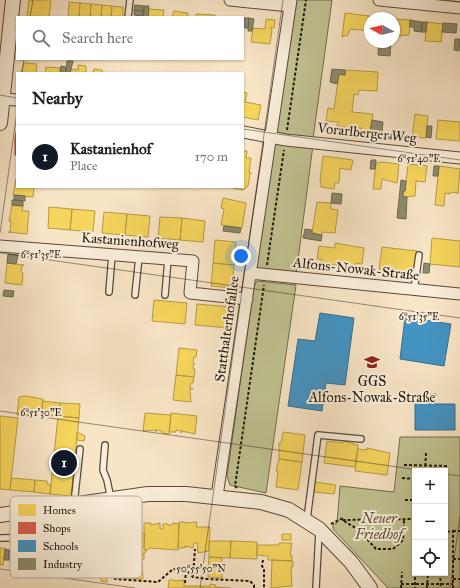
<!DOCTYPE html>
<meta charset="utf-8">
<style>
:root{--surface:#fff;--page:#f2f2f2;--text:#202124;--muted:#757577;--line:#e0e0e0;--accent:#111827}
body{margin:0;font-family:"IM FELL Great Primer",serif;background:var(--page);color:var(--text)}
.controls{position:absolute;right:12px;bottom:12px;display:grid;overflow:hidden;border-radius:0px;box-shadow:0 1px 3px #0004}
.controls button{width:36px;height:36px;display:grid;place-items:center;padding:0;border:0;border-bottom:1px solid var(--line);background:var(--surface);color:var(--text);font:20px sans-serif}
.compass{position:absolute;left:364px;top:12px;width:36px;height:36px;border-radius:50%;background:var(--surface);box-shadow:0 1px 3px #0004;rotate:278deg}
.you{position:absolute;left:241px;top:256px;width:14px;height:14px;margin:-10px;border:3px solid #fff;border-radius:50%;background:#1a73e8;box-shadow:0 0 0 6px #1a73e833}
.badge{display:grid;place-items:center;width:26px;height:26px;border-radius:50%;background:var(--accent);color:#fff;font-size:13px;font-weight:700}
.pin{position:absolute;translate:-50% -50%;border:2px solid #fff;box-shadow:0 1px 4px #0006}
.list{margin:0;padding:0;list-style:none}
h2{display:flex;justify-content:space-between;align-items:center;height:52px;margin:0;padding:0 16px;font-size:17px}
h2 small{font-size:13px;font-weight:400;color:var(--muted)}
.list li{display:grid;grid-template-columns:26px 1fr auto;gap:12px;align-items:center;box-sizing:border-box;height:64px;padding:0 16px;border-top:1px solid var(--line)}
.list b{display:block;font-size:15px;white-space:nowrap}
.list p{margin:0;font-size:13px;white-space:nowrap;color:var(--muted)}
.list em{font-size:13px;font-style:normal;color:var(--muted)}
.icon{flex:none;width:22px;height:22px;fill:none;stroke:currentColor;stroke-width:2;stroke-linecap:round;stroke-linejoin:round}
.map{position:relative;flex:none;width:460px;height:588px;overflow:hidden}
.search{position:absolute;background:var(--surface);box-shadow:0 1px 3px #0004;left:16px;top:16px;width:228px;height:44px;display:flex;align-items:center;gap:10px;box-sizing:border-box;padding:0 14px;border-radius:0px;color:var(--muted);font-size:15px}
.panel{position:absolute;background:var(--surface);box-shadow:0 1px 3px #0004;left:16px;top:72px;width:228px;height:116px;border-radius:0px}
.map>svg:first-child{display:block}
.green{fill:#c1c392;stroke:#716c4e;fill-rule:evenodd}
.homes{fill:#f6d55c;stroke:#b69b44}
.shops{fill:#d6604d;stroke:#a04a39}
.schools{fill:#4393c3;stroke:#396d8c}
.industry{fill:#8c8c6e;stroke:#6c6850}
.lines{fill:none;stroke-linecap:round;stroke-linejoin:round}
.service-casing{stroke:#57493a;stroke-width:8}
.minor-casing{stroke:#57493a;stroke-width:13}
.tertiary-casing{stroke:#57493a;stroke-width:16}
.path{stroke:#21150b;stroke-width:2;stroke-dasharray:3 2;stroke-linecap:butt}
.service{stroke:#faeeda;stroke-width:5.5}
.minor{stroke:#faeeda;stroke-width:11}
.tertiary{stroke:#faeeda;stroke-width:14}
.ticks{fill:none;stroke:#21150b;stroke-width:1;stroke-opacity:0.45}
.labels{text-anchor:middle;dominant-baseline:central;stroke-width:4;stroke-linejoin:round;paint-order:stroke}
.street-label{font-size:14px;fill:#21150b;stroke:#faeeda}
.poi-label{font-size:14px;fill:#21150b;stroke:#faeeda}
.park-label{font-size:14px;font-style:italic;fill:#59523a;stroke:#faeeda}
.key{fill:#faeeda;stroke:#b9ad9c;stroke-width:1}
.key-label{font-size:11px;fill:#21150b}
.ticks-label{font-size:10px;text-anchor:middle;fill:#21150b;stroke:#faeeda;stroke-width:4;stroke-linejoin:round;paint-order:stroke}
</style>
<div class="map">
<svg width="460" height="588" viewBox="0 0 460 588">
<rect width="100%" height="100%" fill="#f8e5c6"/>
<filter id="stains"><feTurbulence type="fractalNoise" baseFrequency=".005" numOctaves="4"/><feColorMatrix values="0 0 0 0 .2 0 0 0 0 .09 0 0 0 0 .02 0 0 0 .5 -.17"/></filter>
<radialGradient id="worn" r=".72"><stop offset=".6" stop-color="#630" stop-opacity="0"/><stop offset="1" stop-color="#630" stop-opacity=".3"/></radialGradient>
<!-- green -->
<path class="green" d="M 296,0 L 332,0 L 313,139 L 276,134 Z
M 274,140 L 313,145 L 296,275 L 254,270 Z
M 257,281 L 296,285 L 266,493 L 230,485 L 227,476 L 254,286 Z
M 400,437 L 460,437 L 460,588 L 388,588 L 333,529 L 333,525 L 337,523 L 340,486 L 394,492 ZM 415,471 L 445,471 L 445,573 L 415,573 Z"/>
<!-- homes -->
<path class="homes" d="M 29,0 L 51,0 L 49,17 L 27,17 Z
M 69,2 L 80,3 L 79,17 L 68,17 Z
M 80,3 L 91,4 L 90,17 L 79,17 Z
M 91,4 L 102,5 L 101,17 L 90,17 Z
M 102,5 L 112,6 L 111,17 L 101,17 Z
M 112,6 L 123,7 L 123,17 L 111,17 Z
M 149,9 L 164,10 L 163,17 L 148,17 Z
M 174,11 L 188,13 L 187,17 L 172,17 Z
M 345,13 L 377,17 L 377,18 L 370,18 L 370,31 L 350,29 L 348,35 L 342,37 Z
M 196,14 L 215,15 L 215,17 L 196,17 Z
M 266,19 L 275,20 L 274,28 L 270,28 L 272,30 L 270,44 L 251,42 L 253,28 L 265,29 Z
M 394,19 L 410,20 L 409,35 L 394,36 Z
M 427,22 L 443,24 L 441,42 L 425,41 Z
M 24,63 L 37,64 L 36,73 L 21,73 Z
M 78,65 L 86,66 L 86,73 L 70,73 L 71,69 L 78,70 Z
M 46,67 L 60,68 L 60,73 L 45,73 Z
M 94,69 L 102,70 L 103,73 L 93,73 Z
M 345,70 L 378,72 L 377,91 L 359,90 L 358,95 L 354,94 L 352,112 L 373,114 L 370,134 L 361,132 L 361,128 L 355,128 L 354,132 L 344,130 L 345,127 L 337,126 L 338,122 L 326,121 L 328,108 L 334,109 L 339,74 L 345,75 Z
M 243,92 L 247,93 L 245,102 L 261,105 L 258,120 L 243,117 Z
M 415,114 L 428,116 L 426,138 L 412,137 Z
M 438,120 L 460,122 L 460,141 L 436,139 Z
M 243,151 L 247,151 L 246,158 L 251,158 L 249,173 L 252,173 L 250,174 L 248,186 L 243,190 L 228,187 L 243,187 Z
M 323,156 L 353,160 L 351,170 L 340,168 L 339,183 L 335,183 L 334,189 L 321,187 L 321,182 L 320,181 Z
M 383,162 L 399,164 L 397,183 L 382,179 L 381,189 L 373,189 L 376,163 Z
M 408,164 L 427,166 L 425,182 L 416,181 L 415,196 L 403,197 L 403,191 L 405,191 Z
M 439,166 L 460,169 L 458,194 L 458,193 L 450,192 L 450,194 L 445,193 L 444,206 L 435,205 Z
M 16,179 L 17,187 L 34,187 L 33,197 L 13,195 Z
M 223,198 L 246,203 L 242,228 L 221,225 L 224,209 L 221,208 Z
M 317,202 L 331,203 L 331,209 L 338,210 L 335,233 L 322,232 L 322,235 L 312,233 Z
M 12,205 L 23,206 L 22,211 L 29,211 L 27,234 L 8,232 L 10,232 L 11,221 L 9,221 Z
M 49,207 L 72,209 L 70,230 L 48,228 Z
M 72,209 L 95,211 L 93,232 L 70,230 Z
M 104,212 L 127,214 L 125,235 L 102,233 Z
M 127,214 L 150,216 L 148,237 L 125,235 Z
M 160,217 L 182,218 L 180,240 L 158,238 Z
M 182,218 L 205,221 L 203,242 L 180,240 Z
M 432,238 L 460,241 L 460,267 L 430,264 Z
M 215,240 L 236,242 L 234,265 L 213,263 Z
M 335,243 L 364,248 L 362,264 L 356,263 L 355,268 L 321,263 L 322,259 L 317,259 L 319,246 L 335,248 Z
M 382,247 L 417,251 L 414,273 L 379,269 Z
M 7,263 L 24,265 L 22,266 L 21,272 L 23,273 L 22,285 L 5,283 Z
M 213,263 L 234,265 L 232,288 L 211,286 Z
M 154,300 L 187,303 L 185,324 L 152,321 Z
M 197,304 L 230,307 L 228,328 L 195,325 Z
M 179,348 L 197,350 L 196,357 L 194,357 L 193,362 L 195,364 L 193,364 L 193,369 L 195,369 L 194,377 L 176,375 Z
M 176,375 L 194,377 L 193,383 L 191,383 L 190,388 L 193,389 L 190,389 L 191,402 L 173,400 Z
M 25,396 L 43,399 L 41,417 L 17,415 L 19,397 Z
M 43,401 L 60,403 L 58,416 L 41,415 Z
M 60,403 L 80,404 L 79,418 L 58,416 Z
M 145,413 L 171,415 L 169,434 L 162,433 L 162,431 L 156,430 L 156,432 L 156,430 L 143,431 Z
M 171,413 L 197,416 L 195,434 L 182,431 L 181,433 L 182,431 L 176,430 L 176,432 L 169,432 Z
M 0,416 L 18,418 L 10,490 L 0,489 Z
M 58,416 L 79,418 L 71,496 L 50,494 Z
M 77,432 L 85,436 L 84,441 L 77,440 Z
M 283,432 L 305,435 L 302,462 L 279,459 L 279,443 L 281,443 Z
M 327,441 L 343,443 L 343,441 L 358,445 L 355,467 L 324,463 Z
M 367,448 L 390,453 L 387,475 L 355,471 L 358,449 L 367,450 Z
M 279,459 L 302,462 L 298,490 L 276,487 L 278,471 L 276,471 Z
M 11,478 L 35,480 L 34,492 L 10,490 Z
M 35,480 L 47,481 L 47,484 L 51,485 L 50,494 L 34,492 Z
M 315,482 L 336,485 L 334,494 L 314,492 Z
M 179,522 L 185,522 L 185,523 L 197,522 L 196,527 L 210,527 L 209,551 L 198,553 L 197,543 L 194,543 L 193,548 L 185,546 L 185,548 L 178,548 Z
M 144,523 L 151,523 L 151,525 L 160,523 L 160,529 L 163,529 L 163,524 L 168,524 L 168,525 L 172,525 L 173,523 L 179,524 L 178,550 L 150,548 L 146,551 L 144,548 Z
M 123,532 L 129,534 L 129,532 L 138,534 L 145,533 L 144,548 L 146,551 L 144,554 L 122,553 Z
M 282,534 L 291,534 L 291,540 L 282,540 Z
M 209,541 L 231,541 L 230,558 L 209,557 Z
M 231,541 L 257,542 L 257,559 L 230,558 Z
M 279,543 L 292,543 L 290,555 L 292,555 L 292,561 L 268,560 L 268,556 L 257,555 L 257,545 L 279,545 Z
M 0,548 L 5,548 L 3,565 L 0,565 Z
M 123,553 L 144,554 L 144,559 L 142,560 L 143,579 L 122,578 Z
M 209,557 L 222,558 L 222,578 L 208,577 Z
M 272,560 L 293,561 L 293,567 L 291,567 L 292,586 L 271,588 Z
M 102,574 L 107,574 L 107,582 L 101,581 Z
M 169,580 L 175,580 L 175,581 L 184,580 L 184,586 L 203,586 L 202,588 L 168,588 Z
M 210,584 L 216,585 L 215,587 L 231,588 L 202,588 L 203,586 L 210,586 Z"/>
<!-- shops -->
<path class="shops" d="M 17,128 L 17,155 L 15,155 L 15,139 Z"/>
<!-- schools -->
<path class="schools" d="M 320,313 L 354,318 L 345,385 L 326,383 L 322,411 L 288,406 L 298,339 L 315,341 Z
M 405,317 L 451,324 L 444,366 L 400,359 Z
M 415,394 L 436,394 L 435,404 L 455,404 L 455,430 L 415,430 Z"/>
<!-- industry -->
<path class="industry" d="M 135,5 L 144,6 L 144,11 L 134,10 Z
M 144,6 L 149,6 L 148,17 L 143,17 Z
M 134,10 L 144,11 L 143,16 L 134,15 Z
M 244,18 L 249,18 L 248,28 L 244,28 Z
M 249,18 L 254,19 L 252,31 L 248,31 Z
M 410,20 L 422,22 L 421,32 L 414,31 L 414,27 L 410,27 Z
M 422,22 L 427,22 L 426,32 L 421,32 Z
M 443,23 L 457,24 L 456,33 L 442,32 Z
M 455,39 L 460,39 L 459,51 L 454,50 Z
M 379,42 L 391,42 L 390,56 L 378,55 Z
M 67,61 L 73,61 L 70,73 L 66,73 Z
M 61,66 L 66,67 L 66,73 L 60,73 Z
M 332,69 L 345,70 L 345,75 L 339,74 L 337,84 L 330,82 Z
M 372,120 L 383,122 L 382,133 L 370,131 Z
M 427,126 L 432,126 L 431,138 L 426,137 Z
M 382,133 L 393,134 L 392,139 L 381,137 Z
M 371,160 L 376,160 L 375,169 L 370,169 Z
M 434,166 L 439,166 L 438,176 L 433,176 Z
M 401,180 L 406,181 L 405,191 L 403,191 L 403,197 L 407,197 L 406,219 L 397,218 Z
M 332,193 L 342,194 L 341,204 L 331,203 Z
M 14,195 L 25,196 L 25,201 L 14,200 Z
M 12,200 L 23,201 L 23,206 L 12,205 Z
M 224,226 L 241,228 L 240,233 L 223,231 Z
M 305,229 L 312,230 L 312,233 L 322,235 L 321,241 L 303,238 Z
M 8,254 L 18,255 L 16,264 L 7,263 Z
M 424,263 L 430,264 L 429,273 L 423,273 Z
M 4,290 L 14,291 L 13,297 L 3,296 Z
M 5,549 L 9,550 L 9,560 L 4,560 Z
M 9,550 L 15,550 L 14,560 L 9,560 Z"/>
<g class="lines">
<defs>
<path id="service" d="M 128,17 L 130,0
M 414,290 L 419,255
M 109,292 L 112,255
M 135,295 L 139,257
M 165,295 L 168,259
M 105,445 L 103,470 L 107,480 L 111,499
M 74,504 L 80,449
M 307,519 L 318,435 L 361,439
M 0,538 L 52,537 L 51,509
M 316,588 L 319,532"/>
<path id="minor" d="M 230,0 L 290,6
M 379,0 L 460,8
M 3,99 L 17,100
M 243,132 L 286,140 L 460,158
M 0,246 L 193,261 L 190,293 L 247,299
M 250,273 L 460,294
M 217,496 L 291,0"/>
<path id="tertiary" d="M 0,123 L 13,0
M 0,515 L 148,494 L 186,494 L 261,502 L 289,510 L 319,529 L 351,562 L 370,588"/>
</defs>
<!-- service casing -->
<use href="#service" class="service-casing"/>
<!-- minor casing -->
<use href="#minor" class="minor-casing"/>
<!-- tertiary casing -->
<use href="#tertiary" class="tertiary-casing"/>
<!-- path -->
<path class="path" d="M 287,130 L 306,0
M 267,265 L 284,150
M 404,465 L 448,466
M 425,471 L 426,453
M 402,478 L 415,479
M 445,479 L 449,479
M 237,488 L 235,486 L 264,285
M 405,500 L 415,500
M 122,509 L 120,561 L 116,566 L 115,579 L 158,582 L 173,569 L 186,570 L 193,577 L 207,579 L 250,581 L 254,585 L 254,588
M 445,519 L 445,532 L 453,531 L 453,588
M 344,521 L 359,530 L 376,549 L 393,549 L 403,540 L 404,520
M 331,524 L 343,518 L 343,520 L 415,519
M 453,531 L 460,531
M 453,559 L 460,559
M 263,560 L 262,566 L 264,569 L 264,588
M 415,567 L 415,588
M 440,573 L 441,588
M 193,576 L 195,549
M 453,579 L 460,579
M 185,583 L 186,570
M 401,584 L 453,584
M 401,588 L 402,572
M 427,588 L 428,573"/>
<!-- service -->
<use href="#service" class="service"/>
<!-- minor -->
<use href="#minor" class="minor"/>
<!-- tertiary -->
<use href="#tertiary" class="tertiary"/>
</g>
<!-- ticks -->
<path class="ticks" d="M 447,0 L 460,2M 30,17 L 33,0M 22,73 L 24,59M 0,95 L 17,98M 243,129 L 460,160M 0,233 L 17,112M 0,253 L 460,318M 0,411 L 426,471M 445,474 L 460,476M 0,569 L 135,588M 200,588 L 283,0M 450,588 L 460,516"/>
<!-- icons -->
<defs>
<symbol id="school-bare" viewBox="-9 -9 18 18"><path d="M0-5L7-2L0 1L-7-2ZM-4 1L0 2.5L4 1V4Q0 6-4 4Z" fill="#8f2418" stroke="#faeeda" stroke-width="2.5" paint-order="stroke"/></symbol>
</defs>
<g fill-rule="evenodd">
<use href="#school-bare" x="361" y="351" width="22" height="22"/>
</g>
<g class="labels">
<!-- street labels -->
<g class="street-label">
<text transform="translate(367 133) rotate(6)">Vorarlberger Weg</text>
<text transform="translate(130 241) rotate(4)">Kastanienhofweg</text>
<text transform="translate(356 269) rotate(6)">Alfons-Nowak-Straße</text>
<text transform="translate(227 329) rotate(-82)">Statthalterhofallee</text>
</g>
<!-- poi labels -->
<g class="poi-label">
<text x="372" y="381">GGS<tspan x="372" dy="16">Alfons-Nowak-Straße</tspan></text>
</g>
<!-- park labels -->
<g class="park-label">
<text x="379" y="518">Neuer<tspan x="379" dy="16">Friedhof</tspan></text>
</g>
</g>
<!-- legend -->
<rect x="10" y="496" width="132" height="82" rx="6" class="key"/>
<rect x="18" y="504" width="18" height="12" fill="#f6d55c"/>
<rect x="18" y="522" width="18" height="12" fill="#d6604d"/>
<rect x="18" y="540" width="18" height="12" fill="#4393c3"/>
<rect x="18" y="558" width="18" height="12" fill="#8c8c6e"/>
<g class="key-label">
<text x="43" y="514">Homes</text>
<text x="43" y="532">Shops</text>
<text x="43" y="550">Schools</text>
<text x="43" y="568">Industry</text>
</g>
<g class="ticks-label">
<text x="419" y="162">6°51'40"E</text>
<text x="41" y="258">6°51'35"E</text>
<text x="419" y="320">6°51'35"E</text>
<text x="41" y="416">6°51'30"E</text>
<text x="201" y="572">50°55'50"N</text>
</g>
<rect width="100%" height="100%" filter="url(#stains)"/>
<rect width="100%" height="100%" fill="url(#worn)"/>
</svg>
<div class="controls">
<button>+</button>
<button>−</button>
<button><svg class="icon" aria-label="locate" viewBox="0 0 24 24"><circle cx="12" cy="12" r="6"/><path d="M12 2v4M12 18v4M2 12h4M18 12h4"/></svg></button>
</div>
<svg class="compass" viewBox="-18 -18 36 36"><path d="M0-13l5 13h-10z" fill="#e53935"/><path d="M0 13l5-13h-10z" fill="#757577"/></svg>
<div class="you"></div>
<div class="pin badge" style="left:64px;top:463px">1</div>
<div class="search"><svg class="icon" aria-label="search" viewBox="0 0 24 24"><circle cx="10" cy="10" r="6"/><path d="M15 15l6 6"/></svg>Search here</div>
<section class="panel">
<h2>Nearby<small></small></h2>
<ul class="list">
<li><span class="badge">1</span><div><b>Kastanienhof</b><p>Place</p></div><em>170 m</em></li>
</ul>
</section>
</div>
